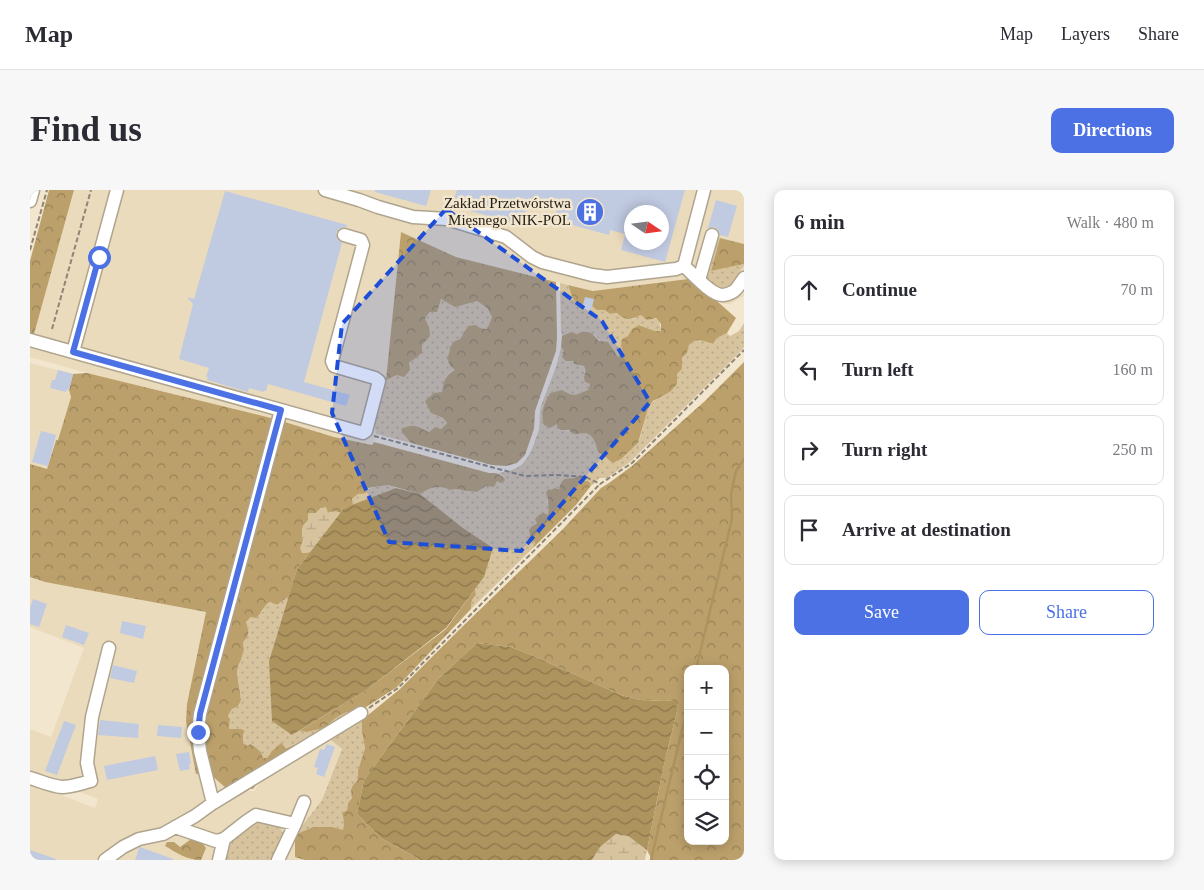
<!DOCTYPE html>
<meta charset="utf-8">
<style>
:root{--surface:#fff;--page:#f7f7f7;--text:#2b2b33;--muted:#7c7c81;--line:#e1e1e2;--accent:#4c71e4}
body{margin:0;font-family:Georgia,serif;background:var(--page);color:var(--text)}
.controls{position:absolute;right:15px;bottom:15px;display:grid;overflow:hidden;border-radius:10px;box-shadow:0 2px 12px #0003}
.controls button{width:45px;height:45px;display:grid;place-items:center;padding:0;border:0;border-bottom:1px solid var(--line);background:var(--surface);color:var(--text);font:25px sans-serif}
.compass{position:absolute;left:594px;top:15px;width:45px;height:45px;border-radius:50%;background:var(--surface);box-shadow:0 2px 12px #0003;rotate:103deg}
.stop{position:absolute;width:15px;height:15px;margin:-11px;border:4px solid #4c71e4;border-radius:50%;background:#fff}
.stop.end{background:#4c71e4;border-color:#fff;box-shadow:0 1px 5px #0008}
.list{margin:0;padding:0;list-style:none}
h2{display:flex;justify-content:space-between;align-items:center;height:65px;margin:0;padding:0 20px;font-size:21px}
h2 small{font-size:16px;font-weight:400;color:var(--muted)}
.list li{display:grid;grid-template-columns:32px 1fr auto;gap:15px;align-items:center;box-sizing:border-box;height:70px;margin:0 10px 10px;padding:0 10px;border:1px solid var(--line);border-radius:10px}
.list b{display:block;font-size:19px;white-space:nowrap}
.list em{font-size:16px;font-style:normal;color:var(--muted)}
.actions{display:flex;gap:10px;padding:15px 20px}
.actions a{flex:1;padding:11px 0;border:1px solid var(--accent);border-radius:10px;text-align:center;font-size:18px;color:var(--accent)}
.actions .main{background:var(--accent);color:#fff}
.icon{flex:none;width:28px;height:28px;fill:none;stroke:currentColor;stroke-width:2;stroke-linecap:round;stroke-linejoin:round}
.map{position:relative;flex:none;width:714px;height:670px;overflow:hidden;border-radius:10px}
header{display:flex;align-items:center;gap:30px;box-sizing:border-box;height:70px;padding:0 25px;background:var(--surface);border-bottom:1px solid var(--line)}
header strong{font-size:24px}
nav{display:flex;gap:28px;margin-inline-start:auto;font-size:18px}
.intro{display:flex;align-items:center;justify-content:space-between;box-sizing:border-box;height:120px;padding:0 30px}
h1{margin:0;font-size:35px}
.button{padding:12px 22px;border-radius:10px;background:var(--accent);color:#fff;font-size:18px;font-weight:700}
main{display:flex;gap:30px;padding:0 30px}
aside{flex:1;background:var(--surface);border-radius:10px;box-shadow:0 2px 12px #0003}
.map>svg:first-child{display:block}
.built{fill:#ebdbbd;fill-rule:evenodd}
.grass{fill:url(#grass-dots)}
.forest{fill:url(#forest-crowns);fill-rule:evenodd}
.wetland{fill:url(#wetland-marsh)}
.water{fill:url(#water-waves)}
.lines{fill:none;stroke-linecap:round;stroke-linejoin:round}
.stream{stroke:#ad935e;stroke-width:2.5}
.building{fill:#c0cae1;fill-rule:evenodd}
.minor-casing{stroke:#afa48d;stroke-width:15}
.path{stroke:#8e8575;stroke-width:2;stroke-dasharray:5 2.5;stroke-linecap:butt}
.minor{stroke:#fff;stroke-width:12}
.route{stroke:#4c71e4;stroke-width:6}
.marked{fill:#1d4ed8;fill-opacity:0.2;stroke:#1d4ed8;stroke-width:4;stroke-dasharray:10 6;stroke-linejoin:round}
.labels{text-anchor:middle;dominant-baseline:central;stroke-width:5;stroke-linejoin:round;paint-order:stroke}
.poi-label{font-size:15px;fill:#1f1a12;stroke:#f2e6ce;text-anchor:end}
</style>
<header>
<strong>Map</strong>
<nav><a>Map</a><a>Layers</a><a>Share</a></nav>
</header>
<div class="intro"><h1>Find us</h1><a class="button">Directions</a></div>
<main>
<div class="map">
<svg width="714" height="670" viewBox="0 0 714 670">
<defs>
<pattern id="grass-dots" width="8" height="8" patternUnits="userSpaceOnUse" patternTransform="scale(1.25)"><rect width="8" height="8" fill="#d7c49f"/><path d="M2 2h.1M6 6h.1" fill="none" stroke="#b8a888" stroke-width="1.8" stroke-linecap="round"/></pattern>
<pattern id="forest-crowns" width="20" height="18" patternUnits="userSpaceOnUse" patternTransform="scale(1.25)"><rect width="20" height="18" fill="#bba06b"/><path d="M2 6a3 3 0 1 1 6 0M12 15a3 3 0 1 1 6 0" fill="none" stroke="#978257"/></pattern>
<pattern id="wetland-marsh" width="20" height="14" patternUnits="userSpaceOnUse" patternTransform="scale(1.25)"><rect width="20" height="14" fill="#d7c49f"/><path d="M1 5h8M5 5V1M11 12h8M15 12V8" fill="none" stroke="#b8a888"/></pattern>
<pattern id="water-waves" width="16" height="10" patternUnits="userSpaceOnUse" patternTransform="scale(1.25)"><rect width="16" height="10" fill="#ad935e"/><path d="M0 5q4-4 8 0t8 0" fill="none" stroke="#8c774c"/></pattern>
</defs>
<rect width="100%" height="100%" fill="#f2e6ce"/>
<!-- built -->
<path class="built" d="M 44,0 L 714,0 L 714,106 L 700,114 L 695,114 L 688,112 L 658,89 L 563,101 L 426,67 L 371,42 L 356,190 L 344,234 L 347,242 L 342,255 L 304,247 L 245,229 L 57,183 L 0,167 L 0,157 ZM 602,22 L 632,22 L 632,52 L 602,52 Z
M 0,173 L 43,184 L 39,200 L 41,207 L 28,251 L 25,250 L 17,280 L 0,274 Z
M 0,387 L 15,392 L 176,422 L 157,514 L 156,531 L 166,583 L 179,583 L 211,601 L 224,601 L 232,590 L 237,589 L 242,583 L 249,582 L 253,577 L 296,546 L 312,559 L 292,610 L 265,645 L 265,667 L 275,670 L 0,670 L 0,593 L 65,618 L 68,609 L 0,583 L 0,539 L 21,547 L 54,458 L 0,437 Z"/>
<!-- grass -->
<path class="grass" d="M 685,46 L 690,48 L 681,81 L 714,74 L 714,76 L 700,95 L 691,99 L 676,89 Z
M 530,93 L 538,95 C 541,104 543,112 553,116 L 557,113 L 574,120 L 580,124 L 587,123 L 603,129 L 611,125 C 624,127 631,127 631,142 L 625,141 L 610,135 L 593,162 L 588,168 C 581,159 572,154 565,145 L 547,144 L 541,142 L 532,146 L 531,141 Z
M 411,109 L 447,111 L 457,118 L 462,127 L 457,139 L 438,136 L 430,149 L 420,157 L 419,164 L 425,180 C 410,187 417,193 412,204 C 409,211 404,217 401,223 L 413,228 L 417,233 L 411,239 L 405,237 L 399,242 C 387,236 384,233 372,239 L 374,245 L 381,253 L 346,244 L 344,234 L 356,190 C 359,188 364,187 367,185 C 383,175 392,154 399,137 L 395,128 Z
M 714,133 L 714,157 L 712,160 L 600,272 L 577,288 L 570,288 L 560,297 L 560,294 L 558,291 L 555,292 L 549,286 L 544,288 L 534,289 L 529,300 L 517,305 L 517,311 L 519,317 L 518,325 L 502,336 L 505,352 L 503,358 L 441,419 L 442,410 L 446,405 L 445,399 L 454,387 L 463,358 L 433,338 L 390,304 C 400,298 408,294 419,300 L 427,299 L 436,301 L 447,302 C 455,295 465,293 472,285 L 467,283 C 489,281 496,274 504,254 C 505,249 508,244 509,239 C 510,232 509,224 511,216 C 518,197 527,178 531,157 L 544,174 L 554,176 L 557,181 L 555,192 L 560,194 L 558,200 L 548,206 L 526,202 L 520,203 L 528,234 L 531,240 C 540,241 554,241 561,246 C 565,250 567,257 568,262 L 574,264 L 578,269 C 587,265 603,261 608,252 C 610,249 611,244 612,241 C 619,217 616,213 640,202 L 647,184 L 652,179 L 652,168 L 657,163 L 659,155 L 664,151 L 670,150 L 683,154 L 687,148 L 697,143 L 700,146 L 709,141 Z
M 358,295 L 366,298 L 323,315 L 322,309 C 334,298 343,297 358,295 Z
M 259,406 L 239,471 L 262,545 L 269,541 L 277,542 L 294,538 L 307,527 L 317,522 L 327,523 L 259,565 L 264,555 C 250,560 246,554 237,568 L 233,568 L 228,558 L 220,555 L 218,556 L 213,553 L 213,545 L 215,542 L 211,539 L 199,539 L 200,529 L 198,526 L 202,519 L 211,510 L 207,483 L 208,476 L 211,470 L 214,460 L 213,452 L 218,439 L 216,432 L 221,427 L 232,422 L 235,415 L 240,412 L 247,415 Z
M 328,530 L 332,530 L 332,542 L 335,558 L 328,580 L 328,590 L 322,608 L 318,613 L 317,620 L 312,623 L 314,632 L 313,641 L 302,637 L 265,645 L 292,610 L 312,559 L 296,546 Z
M 227,630 L 250,638 L 254,645 L 243,670 L 191,670 L 195,657 L 221,633 Z"/>
<!-- forest -->
<path class="forest" d="M 19,0 L 44,0 L 4,144 L 0,143 L 0,71 Z
M 371,42 L 426,67 L 526,92 L 527,147 L 526,161 L 505,221 L 504,239 L 495,265 L 487,273 L 476,276 L 462,275 L 381,253 L 374,245 L 371,239 C 384,233 387,236 399,242 L 405,237 L 411,239 L 417,233 L 413,228 L 401,223 L 395,211 L 404,203 L 412,202 C 414,191 414,186 425,180 L 420,176 L 417,168 L 419,164 L 420,157 L 425,151 L 430,149 L 438,136 L 446,135 L 450,138 L 457,139 L 462,127 L 457,118 L 447,111 L 425,117 L 411,109 L 407,122 L 400,122 L 395,128 L 399,137 L 400,146 L 392,155 L 392,163 L 379,173 L 380,180 L 374,187 L 367,185 L 356,190 Z
M 690,48 L 714,54 L 714,74 L 681,81 Z
M 658,89 L 688,112 L 706,128 L 697,143 L 687,148 L 683,154 L 670,150 L 664,151 L 659,155 L 657,163 L 652,168 L 652,179 L 647,184 L 647,194 L 640,202 L 623,211 L 618,219 L 608,253 L 591,269 L 583,273 C 577,269 574,264 568,262 C 566,255 564,244 554,243 C 547,243 546,247 539,240 L 531,240 L 528,238 L 527,234 L 520,238 L 514,235 C 510,223 514,214 520,203 L 532,200 C 545,208 546,205 558,200 L 560,194 L 555,192 L 554,187 L 556,181 L 554,176 L 544,174 L 543,171 L 536,171 L 532,167 L 534,161 L 531,157 L 532,146 L 541,142 L 547,144 C 557,139 563,143 569,151 L 578,152 L 588,167 L 593,162 L 591,156 L 592,149 L 598,146 L 602,139 L 609,135 L 625,141 L 631,141 L 631,134 L 626,128 L 617,130 L 611,125 C 602,130 595,131 587,123 L 580,124 L 574,120 L 567,120 L 561,115 C 543,118 543,108 538,95 L 563,101 Z
M 714,172 L 714,670 L 622,670 L 617,660 L 635,570 L 647,521 L 643,510 L 635,511 L 610,510 L 591,505 L 501,465 L 481,457 L 447,453 L 409,488 L 334,590 L 327,624 L 351,648 L 391,670 L 275,670 L 265,667 L 265,645 L 283,637 L 302,637 L 313,640 L 314,632 L 312,623 L 317,620 L 318,613 L 322,608 C 320,600 321,596 328,590 L 328,580 L 335,558 L 332,542 L 332,530 L 370,499 L 430,439 L 533,339 L 571,298 L 579,293 L 602,276 L 676,210 ZM 658,479 L 695,479 L 695,651 L 658,651 Z
M 57,183 L 245,229 L 304,247 L 342,255 L 344,252 L 459,283 C 467,283 470,283 475,290 L 471,293 L 467,291 L 464,297 L 456,296 L 447,302 L 436,301 L 427,299 L 419,300 C 408,294 400,298 390,304 L 358,295 L 338,298 L 336,303 L 328,304 L 322,309 L 323,315 L 314,318 L 310,323 L 305,321 L 298,323 L 291,318 L 273,336 L 272,343 L 273,350 L 272,363 L 280,362 L 267,379 L 259,406 L 247,415 L 240,412 C 233,416 233,422 226,428 L 221,427 L 216,432 C 219,441 220,445 213,452 L 214,460 L 211,470 L 208,476 L 207,483 L 211,510 L 208,516 L 202,519 L 198,526 L 200,529 L 199,539 L 211,539 L 215,541 L 213,545 L 213,553 L 218,556 L 220,554 C 227,558 231,560 233,568 L 237,568 L 242,561 L 251,553 L 256,558 L 264,555 L 265,557 L 231,589 L 223,599 L 197,599 L 179,583 L 166,584 L 156,531 L 157,514 L 176,422 L 15,392 L 0,387 L 0,274 L 17,279 L 26,250 L 28,250 L 41,207 L 39,200 L 43,184 Z
M 549,286 L 555,291 L 558,291 L 561,294 L 560,297 L 546,315 L 503,358 L 505,352 L 498,350 L 500,345 L 499,340 L 502,336 L 507,333 L 505,329 L 509,325 L 513,323 L 518,325 C 519,317 518,309 516,302 L 519,299 L 521,300 L 525,298 L 529,300 L 530,295 L 534,289 L 544,288 Z
M 445,399 L 446,405 L 442,410 L 441,419 L 367,497 L 327,523 L 317,522 L 307,527 L 294,538 L 277,542 L 269,541 L 335,501 L 416,439 Z
M 164,647 L 170,650 L 176,658 L 171,670 C 157,670 147,663 135,656 L 137,652 L 144,652 L 150,657 Z"/>
<!-- wetland -->
<path class="wetland" d="M 296,317 L 298,323 L 305,321 L 310,323 L 280,362 L 272,363 L 270,358 L 273,350 L 272,343 L 273,336 L 278,330 L 278,323 L 286,323 L 291,318 Z
M 586,644 L 598,646 L 617,660 L 615,670 L 562,670 L 570,657 Z"/>
<!-- water -->
<path class="water" d="M 366,298 L 390,304 L 433,338 L 463,358 L 454,387 L 416,438 L 335,501 L 262,545 L 242,531 L 239,471 L 267,379 L 314,318 Z
M 447,453 L 481,457 L 501,465 L 591,505 L 610,510 L 635,511 L 643,510 L 646,513 L 647,521 L 635,570 L 617,660 L 598,646 L 586,644 L 570,657 L 562,670 L 391,670 L 351,648 L 327,624 L 334,590 L 409,488 Z"/>
<g class="lines">
<!-- stream -->
<path class="stream" d="M 666,479 L 702,329 L 701,304 L 706,281 L 714,269
M 621,670 L 658,515"/>
</g>
<!-- building -->
<path class="building" d="M 345,0 L 401,0 L 396,16 L 345,2 Z
M 427,0 L 655,0 L 635,72 L 591,60 L 595,44 L 580,40 L 579,45 L 528,31 L 529,26 L 525,25 L 527,19 L 498,11 L 492,35 L 422,16 ZM 602,22 L 632,22 L 632,52 L 602,52 Z
M 195,1 L 317,35 L 317,37 L 313,37 L 309,39 L 306,43 L 308,50 L 312,53 L 274,192 L 320,205 L 316,216 L 238,194 L 236,201 L 235,200 L 234,202 L 219,198 L 218,202 L 177,190 L 178,187 L 176,187 L 179,178 L 149,169 L 163,114 L 157,107 L 164,109 Z
M 686,10 L 707,16 L 698,47 L 690,45 L 688,40 L 685,37 L 678,38 Z
M 555,107 L 564,109 L 561,121 L 552,118 Z
M 28,180 L 43,184 L 39,200 L 37,199 L 36,202 L 20,198 L 22,190 L 25,190 Z
M 11,241 L 26,245 L 18,276 L 2,272 Z
M 3,409 L 17,414 L 9,437 L 0,434 L 0,418 Z
M 92,431 L 116,436 L 113,449 L 90,443 Z
M 36,435 L 59,443 L 54,455 L 32,447 Z
M 83,475 L 107,481 L 104,493 L 80,488 Z
M 70,530 L 109,534 L 108,548 L 68,545 Z
M 34,531 L 46,535 L 27,585 L 15,581 Z
M 128,535 L 152,537 L 151,548 L 127,546 Z
M 297,554 L 305,557 L 294,587 L 286,584 L 288,578 L 284,577 L 290,559 L 294,560 Z
M 159,562 L 161,574 L 159,574 L 160,579 L 150,581 L 146,564 Z
M 125,566 L 128,580 L 77,590 L 74,576 Z
M 110,657 L 143,669 L 143,670 L 105,670 L 109,658 Z
M 0,660 L 26,669 L 26,670 L 0,670 Z"/>
<g class="lines">
<defs>
<path id="minor" d="M 295,0 L 329,10 L 348,17 L 383,27 L 417,29 L 476,47 L 502,67 L 512,72 L 562,85 L 577,87 L 646,79 L 654,76 L 674,0
M 0,11 L 3,0
M 654,76 C 662,83 681,105 692,105 C 696,105 701,103 704,101 C 708,98 711,92 714,88
M 669,90 L 682,45
M 0,150 L 333,243 L 336,241 L 349,191 L 345,188 L 304,176 L 302,171 L 333,55 L 331,50 L 314,45
M 43,162 L 87,0
M 0,588 C 10,591 21,596 32,597 C 42,597 52,593 61,591 L 57,573 L 62,527 L 79,458
M 183,613 L 170,561 L 168,542 L 170,524 L 251,220
M 145,637 L 186,651 L 194,649 L 217,631 L 226,625 L 265,634
M 75,670 L 93,657 L 109,649 L 133,644 L 165,626 L 183,613 L 331,523
M 189,670 L 194,649
M 248,670 L 265,634 L 274,612"/>
</defs>
<!-- minor casing -->
<use href="#minor" class="minor-casing"/>
<!-- path -->
<path class="path" d="M 0,60 L 17,0
M 22,139 L 61,0
M 344,246 L 495,286 L 527,285 L 556,287 L 570,294 L 602,273 L 714,160
M 339,518 L 368,498 L 570,294"/>
<!-- minor -->
<use href="#minor" class="minor"/>
</g>
<g class="lines">
<!-- route -->
<path class="route" d="M 69,67 L 43,162 L 251,220 L 170,524 L 168,542"/>
</g>
<!-- marked area -->
<path class="marked" d="M 416,19 L 572,131 L 620,212 L 491,361 L 359,352 L 302,223 L 312,134 Z"/>
<!-- icons -->
<defs>
<symbol id="building-disc" viewBox="-11 -11 22 22"><circle r="9.5" fill="#4c71e4" stroke="#f2e6ce"/><path d="M-4-6H4V6H1V3H-1V6H-4ZM-2.5-4.3h1.7v1.8h-1.7ZM.8-4.3h1.7v1.8H.8ZM-2.5-1h1.7V.8h-1.7ZM.8-1h1.7V.8H.8Z" fill="#fff"/></symbol>
</defs>
<g fill-rule="evenodd">
<use href="#building-disc" x="544" y="6" width="32" height="32"/>
</g>
<g class="labels">
<!-- poi labels -->
<g class="poi-label">
<text x="541" y="13">Zakład Przetwórstwa<tspan x="541" dy="17">Mięsnego NIK-POL</tspan></text>
</g>
</g>
</svg>
<div class="controls">
<button>+</button>
<button>−</button>
<button><svg class="icon" aria-label="locate" viewBox="0 0 24 24"><circle cx="12" cy="12" r="6"/><path d="M12 2v4M12 18v4M2 12h4M18 12h4"/></svg></button>
<button><svg class="icon" aria-label="layers" viewBox="0 0 24 24"><path d="M12 4l9 5-9 5-9-5zM3 14l9 5 9-5"/></svg></button>
</div>
<svg class="compass" viewBox="-18 -18 36 36"><path d="M0-13l5 13h-10z" fill="#e53935"/><path d="M0 13l5-13h-10z" fill="#7c7c81"/></svg>
<div class="stop" style="left:69px;top:67px"></div>
<div class="stop end" style="left:168px;top:542px"></div>
</div>
<aside>
<h2>6 min<small>Walk · 480 m</small></h2>
<ul class="list">
<li><svg class="icon" aria-label="ahead" viewBox="0 0 24 24"><path d="M12 20V5M6 11l6-6 6 6"/></svg><div><b>Continue</b></div><em>70 m</em></li>
<li><svg class="icon" aria-label="left" viewBox="0 0 24 24"><path d="M17 20v-9H6M10 6l-5 5 5 5"/></svg><div><b>Turn left</b></div><em>160 m</em></li>
<li><svg class="icon" aria-label="right" viewBox="0 0 24 24"><path d="M7 20v-9h11M14 6l5 5-5 5"/></svg><div><b>Turn right</b></div><em>250 m</em></li>
<li><svg class="icon" aria-label="arrive" viewBox="0 0 24 24"><path d="M6 21V4h12l-3 4 3 4H6"/></svg><div><b>Arrive at destination</b></div></li>
</ul>
<div class="actions"><a class="main">Save</a><a>Share</a></div>
</aside>
</main>
